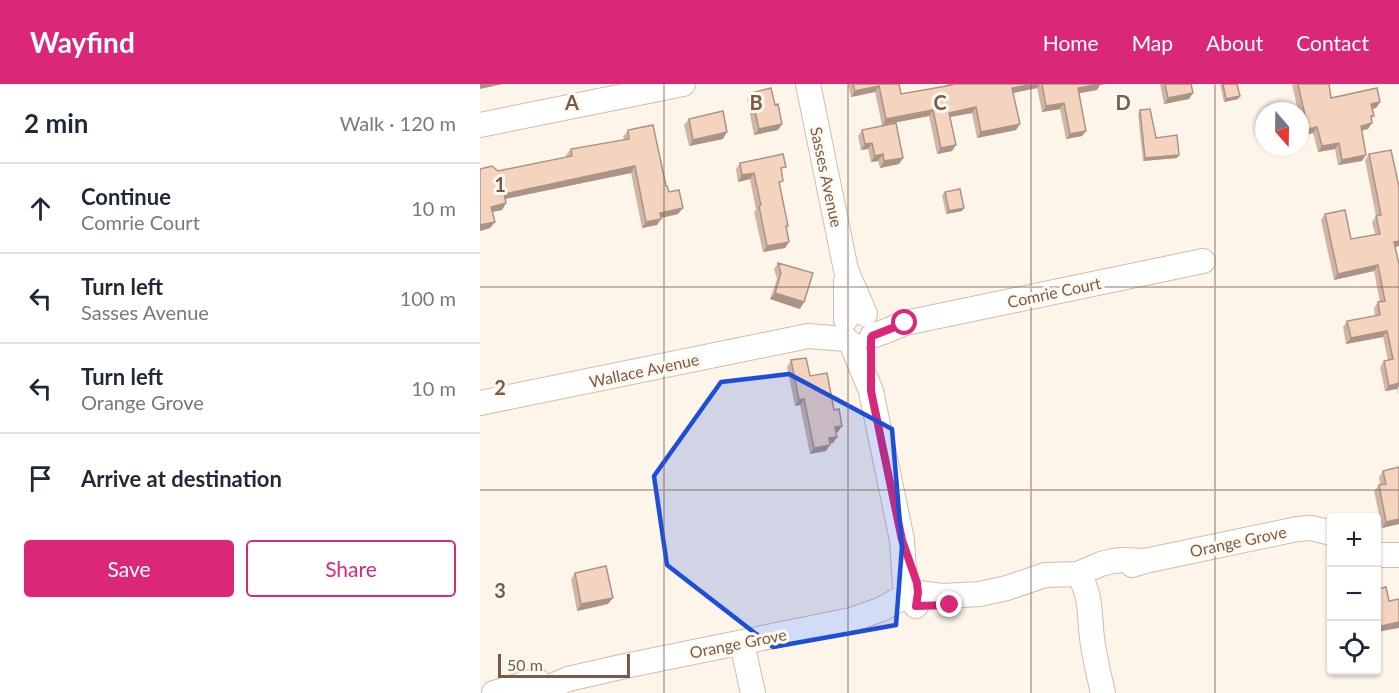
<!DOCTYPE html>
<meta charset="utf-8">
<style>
:root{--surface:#fff;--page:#f2f2f3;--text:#1f2937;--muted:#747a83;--line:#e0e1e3;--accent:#db2777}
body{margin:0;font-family:Lato,sans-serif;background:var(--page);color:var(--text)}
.controls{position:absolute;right:18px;bottom:18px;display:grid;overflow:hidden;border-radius:6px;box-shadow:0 2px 4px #0004}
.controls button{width:54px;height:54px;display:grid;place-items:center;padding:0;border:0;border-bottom:2px solid var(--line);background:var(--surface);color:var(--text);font:30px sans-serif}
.compass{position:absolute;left:775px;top:18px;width:54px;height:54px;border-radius:50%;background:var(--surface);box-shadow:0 2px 4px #0004;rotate:160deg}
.scale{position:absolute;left:18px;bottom:15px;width:132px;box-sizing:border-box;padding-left:6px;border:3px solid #795b4b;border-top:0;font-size:16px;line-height:21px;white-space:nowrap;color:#795b4b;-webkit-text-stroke:4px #fff9f0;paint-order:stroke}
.stop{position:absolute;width:18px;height:18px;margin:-14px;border:4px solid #db2777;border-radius:50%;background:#fff}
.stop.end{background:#db2777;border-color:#fff;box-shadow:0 2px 6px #0008}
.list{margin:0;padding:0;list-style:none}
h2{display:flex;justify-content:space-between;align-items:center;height:78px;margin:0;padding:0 24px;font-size:26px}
h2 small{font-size:20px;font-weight:400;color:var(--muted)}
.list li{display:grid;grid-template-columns:39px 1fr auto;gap:18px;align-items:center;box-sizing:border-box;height:90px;padding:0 24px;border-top:2px solid var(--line)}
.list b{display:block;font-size:22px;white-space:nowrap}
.list p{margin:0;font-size:20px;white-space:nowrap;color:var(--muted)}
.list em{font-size:20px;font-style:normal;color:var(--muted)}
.actions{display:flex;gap:12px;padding:18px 24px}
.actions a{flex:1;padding:14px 0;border:2px solid var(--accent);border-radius:6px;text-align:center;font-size:21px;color:var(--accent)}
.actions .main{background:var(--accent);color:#fff}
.icon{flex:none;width:33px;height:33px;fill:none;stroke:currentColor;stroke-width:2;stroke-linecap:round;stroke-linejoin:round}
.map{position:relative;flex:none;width:919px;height:609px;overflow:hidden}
header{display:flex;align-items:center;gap:36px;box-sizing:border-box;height:84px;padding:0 30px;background:var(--accent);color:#fff}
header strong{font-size:28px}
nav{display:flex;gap:33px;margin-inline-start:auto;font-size:21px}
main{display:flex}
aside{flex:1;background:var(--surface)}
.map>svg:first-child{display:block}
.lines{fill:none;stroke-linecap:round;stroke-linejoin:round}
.minor-casing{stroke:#d0bdad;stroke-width:26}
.minor{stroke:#fff;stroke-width:24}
.wall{fill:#d2b6a4}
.shaded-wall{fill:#ab9486}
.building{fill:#f4d4bf;stroke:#ab9486;stroke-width:1.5}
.route{stroke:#db2777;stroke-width:8}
.marked{fill:#1d4ed8;fill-opacity:0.2;stroke:#1d4ed8;stroke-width:4.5;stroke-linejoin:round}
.grid{fill:none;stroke:#795b4b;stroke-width:1.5;stroke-opacity:0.55}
.labels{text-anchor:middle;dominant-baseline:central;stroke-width:6;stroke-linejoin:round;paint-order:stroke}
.street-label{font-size:16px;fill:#795b4b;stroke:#fff9f0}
.grid-label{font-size:20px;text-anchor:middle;font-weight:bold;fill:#795b4b;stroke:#fff9f0;stroke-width:6;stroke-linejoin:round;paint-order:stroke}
</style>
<header>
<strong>Wayfind</strong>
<nav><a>Home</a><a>Map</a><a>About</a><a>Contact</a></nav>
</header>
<main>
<aside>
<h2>2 min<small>Walk · 120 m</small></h2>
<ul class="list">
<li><svg class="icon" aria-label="ahead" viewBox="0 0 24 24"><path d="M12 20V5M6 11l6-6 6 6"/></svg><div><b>Continue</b><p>Comrie Court</p></div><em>10 m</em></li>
<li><svg class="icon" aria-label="left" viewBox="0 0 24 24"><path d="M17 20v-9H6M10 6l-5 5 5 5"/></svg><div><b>Turn left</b><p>Sasses Avenue</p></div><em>100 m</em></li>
<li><svg class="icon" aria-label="left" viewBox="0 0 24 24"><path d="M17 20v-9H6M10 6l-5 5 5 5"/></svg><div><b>Turn left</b><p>Orange Grove</p></div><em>10 m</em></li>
<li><svg class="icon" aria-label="arrive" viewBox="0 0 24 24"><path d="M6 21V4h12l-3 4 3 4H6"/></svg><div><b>Arrive at destination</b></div></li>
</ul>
<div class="actions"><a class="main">Save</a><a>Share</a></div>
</aside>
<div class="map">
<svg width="919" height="609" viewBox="0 0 919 609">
<rect width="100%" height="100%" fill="#fdf5e9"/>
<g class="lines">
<defs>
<path id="minor" d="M 328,0 L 366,186 L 385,230
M 0,41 L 203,0
M 366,235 L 366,197
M 392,252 L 406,247 L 425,239 L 723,177
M 371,259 L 391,307 L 422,456 L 425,501 L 428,511 L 436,522
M 0,319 L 328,252 L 366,255
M 896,471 L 919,471
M 652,481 L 665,477 L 817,445 L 831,444 L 852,449
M 598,490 C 612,511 609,530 612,554 C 614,572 619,591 623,609
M 262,559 L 273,609
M 14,609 L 57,596
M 44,609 L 65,605 L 88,595 L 145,582 L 371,536 L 402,525 L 425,512 L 438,509 L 463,512 L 500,510 L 527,504 L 565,491 L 598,490 L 621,480 L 633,477 L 644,476 L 665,477"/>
</defs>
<!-- minor casing -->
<use href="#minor" class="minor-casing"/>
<!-- minor -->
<use href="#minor" class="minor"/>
</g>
<!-- wall -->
<path class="wall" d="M 368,0 L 419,0 L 421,10 L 466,2 L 467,0 L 626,0 L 620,1 L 617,6 L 599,9 L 606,47 L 602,52 L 586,55 L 580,25 L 562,28 L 557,4 L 533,9 L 536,46 L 497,54 L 492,29 L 470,33 L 472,67 L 457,70 L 449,32 L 402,41 L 395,8 L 371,13 Z
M 680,0 L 711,0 L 709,15 L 684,20 Z
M 740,0 L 757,0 L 760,12 L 758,15 L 744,18 Z
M 812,0 L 849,0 L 851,14 L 900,18 L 896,24 L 892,25 L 894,32 L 891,35 L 888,45 L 882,46 L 882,77 L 858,81 L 855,65 L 838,68 L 833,49 L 824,51 L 820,35 L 820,27 L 818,27 Z
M 271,9 L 302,40 L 298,46 L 274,51 L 267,15 Z
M 660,26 L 676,54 L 699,71 L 697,74 L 663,77 L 658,30 Z
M 209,35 L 243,55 L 209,62 L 204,41 Z
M 148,46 L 186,102 L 198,130 L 181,134 L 177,141 L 162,144 L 151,89 L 25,115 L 26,119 L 22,126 L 12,128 L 15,138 L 10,144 L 0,147 L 0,85 L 18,87 L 87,73 L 86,71 L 91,65 L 144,56 L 143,53 Z
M 382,46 L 423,74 L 419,80 L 400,84 L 398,77 L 391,78 L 388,65 L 381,66 L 378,52 Z
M 889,70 L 919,103 L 919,162 L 915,163 L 919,180 L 918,311 L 917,305 L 905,307 L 900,283 L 904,277 L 908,276 L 903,253 L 866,260 L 863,243 L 867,237 L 895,232 L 894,224 L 898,218 L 900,218 L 894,187 L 854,196 L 841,136 L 845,130 L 871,155 L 895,150 L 892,138 L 896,132 L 885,76 Z
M 260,79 L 302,89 L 300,102 L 308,142 L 306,144 L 309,158 L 305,164 L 283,168 L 274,128 L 276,126 L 270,95 L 258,98 L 256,85 Z
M 465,108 L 482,127 L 466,130 L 462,111 Z
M 298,179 L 320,225 L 290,215 L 297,195 L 294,185 Z
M 311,276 L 330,292 L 358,348 L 356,348 L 357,353 L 353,359 L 350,360 L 346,367 L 330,370 L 320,321 L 315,322 L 307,283 Z
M 919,383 L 919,440 L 902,444 L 894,407 L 899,401 L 900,401 L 899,393 L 903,387 Z
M 95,489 L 128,520 L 97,527 L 91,495 Z"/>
<!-- shaded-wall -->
<path class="shaded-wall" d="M 0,0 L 23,0 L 0,5 Z
M 554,0 L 560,0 L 557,4 L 528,10 L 532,4 Z
M 618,0 L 626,0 L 620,1 L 617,6 L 594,10 L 598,4 Z
M 399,2 L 395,8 L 371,13 L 375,7 Z
M 713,9 L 709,15 L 684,20 L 688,14 Z
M 760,12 L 758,15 L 744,18 L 746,15 Z
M 900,18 L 896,24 L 887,26 L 891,20 Z
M 584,19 L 580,25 L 562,28 L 566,22 Z
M 496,23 L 492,29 L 465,34 L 469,29 Z
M 453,26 L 449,32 L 402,41 L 406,35 Z
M 892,39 L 888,45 L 877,48 L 881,42 Z
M 302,40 L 298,46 L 274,51 L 279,45 Z
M 540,40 L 536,46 L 497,54 L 501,48 Z
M 837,43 L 833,49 L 824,51 L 828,45 Z
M 606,47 L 602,52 L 586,55 L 590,50 Z
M 247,48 L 243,55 L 209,62 L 213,56 Z
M 392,59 L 388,65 L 381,66 L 385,60 Z
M 859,59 L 855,65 L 838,68 L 842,62 Z
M 476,61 L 472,67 L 457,70 L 461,64 Z
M 403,70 L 398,77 L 391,78 L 395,72 Z
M 699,71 L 697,74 L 663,77 L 665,74 Z
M 886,71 L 882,77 L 858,81 L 862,76 Z
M 423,74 L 419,80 L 400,84 L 404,77 Z
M 155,82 L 151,89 L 20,116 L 24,110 Z
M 274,89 L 270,95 L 258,98 L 262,91 Z
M 26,119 L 22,126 L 7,129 L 11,123 Z
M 203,124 L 198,130 L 176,135 L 180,129 Z
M 484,124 L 482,127 L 466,130 L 469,127 Z
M 181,135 L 177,141 L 162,144 L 166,138 Z
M 15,138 L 10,144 L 0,147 L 0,141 Z
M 919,157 L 919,162 L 910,164 L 914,158 Z
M 309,158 L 305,164 L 283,168 L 287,162 Z
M 898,181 L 894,187 L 854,196 L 858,190 Z
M 295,209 L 324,218 L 320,225 L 290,215 Z
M 907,247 L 903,253 L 866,260 L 871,254 Z
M 919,299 L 919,302 L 917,305 L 905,307 L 909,302 Z
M 324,315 L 320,321 L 315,322 L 319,316 Z
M 362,342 L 358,348 L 351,350 L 355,343 Z
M 357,353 L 353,359 L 345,361 L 349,354 Z
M 350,361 L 346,367 L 330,370 L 334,364 Z
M 919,435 L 919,440 L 902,444 L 906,438 Z
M 133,514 L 128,520 L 97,527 L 101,520 Z
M 919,538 L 919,544 L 897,548 L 897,543 Z"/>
<!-- building -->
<path class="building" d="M 373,0 L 419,0 L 421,10 L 472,1 L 471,0 L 554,0 L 532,4 L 540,40 L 501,48 L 496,23 L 469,29 L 476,61 L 461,64 L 453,26 L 406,35 L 399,2 L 375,7 Z
M 562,0 L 621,0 L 598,4 L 606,47 L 590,50 L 584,19 L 566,22 Z
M 685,0 L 711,0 L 713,9 L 688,14 Z
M 743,0 L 757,0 L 760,12 L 746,15 Z
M 818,0 L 849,0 L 851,14 L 897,4 L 900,18 L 891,20 L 894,32 L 891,32 L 892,39 L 881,42 L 886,71 L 862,76 L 859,59 L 842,62 L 837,43 L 828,45 Z
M 291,4 L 295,21 L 298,20 L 302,40 L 279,45 L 271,9 Z
M 670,25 L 676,54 L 697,51 L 699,71 L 665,74 L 660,26 Z
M 243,27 L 247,48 L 213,56 L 209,35 Z
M 416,39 L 423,74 L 404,77 L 403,70 L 395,72 L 392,59 L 385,60 L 382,46 Z
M 173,41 L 186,102 L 187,102 L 189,108 L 199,106 L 203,124 L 180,129 L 181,135 L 166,138 L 155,82 L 24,110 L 26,119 L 11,123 L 15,138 L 0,141 L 0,85 L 12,82 L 18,87 L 92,72 L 91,65 L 149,55 L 148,46 Z
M 911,66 L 919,103 L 919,157 L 914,158 L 919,180 L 919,299 L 909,302 L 904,277 L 913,275 L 907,247 L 871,254 L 867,237 L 900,231 L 898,218 L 905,217 L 898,181 L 858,190 L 845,130 L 865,126 L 871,155 L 900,150 L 896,132 L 901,131 L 889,70 Z
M 303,70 L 306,83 L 301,84 L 303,97 L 299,98 L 308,142 L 306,142 L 309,158 L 287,162 L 279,122 L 281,121 L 274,89 L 262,91 L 260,79 Z
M 480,105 L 484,124 L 469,127 L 465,108 Z
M 298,179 L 333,189 L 324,218 L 295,209 L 301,189 Z
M 326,274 L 330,292 L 347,289 L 354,326 L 359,325 L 362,342 L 355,343 L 357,353 L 349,354 L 350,361 L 334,364 L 324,315 L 319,316 L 311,276 Z
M 919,383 L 919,435 L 906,438 L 899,401 L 906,400 L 903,387 Z
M 126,482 L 133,514 L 101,520 L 95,489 Z
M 906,503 L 909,517 L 919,515 L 919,538 L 897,543 L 897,505 Z"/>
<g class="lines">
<!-- route -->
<path class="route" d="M 425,239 L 392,252 L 391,254 L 391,307 L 422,456 L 437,499 L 438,509 L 436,522 L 470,521"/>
</g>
<!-- marked area -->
<path class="marked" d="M 309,290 L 412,345 L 422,463 L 416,541 L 293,563 L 187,481 L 174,392 L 241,298 Z"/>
<!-- grid -->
<path class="grid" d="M 184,0 L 184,609M 368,0 L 368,609M 551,0 L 551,609M 735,0 L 735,609M 0,203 L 919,203M 0,406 L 919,406"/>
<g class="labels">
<!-- street labels -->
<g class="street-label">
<text transform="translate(347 93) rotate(78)">Sasses Avenue</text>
<text transform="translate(574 208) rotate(-12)">Comrie Court</text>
<text transform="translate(164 286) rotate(-12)">Wallace Avenue</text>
<text transform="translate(758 457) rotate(-12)">Orange Grove</text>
<text transform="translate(258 559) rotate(-11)">Orange Grove</text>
</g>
</g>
<g class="grid-label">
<text x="92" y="26">A</text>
<text x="276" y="26">B</text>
<text x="460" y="26">C</text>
<text x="643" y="26">D</text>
<text x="20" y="108">1</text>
<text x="20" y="311">2</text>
<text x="20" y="514">3</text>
</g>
</svg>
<div class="controls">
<button>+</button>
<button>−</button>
<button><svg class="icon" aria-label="locate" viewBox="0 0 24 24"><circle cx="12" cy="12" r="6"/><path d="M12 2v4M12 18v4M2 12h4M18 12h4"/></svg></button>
</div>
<svg class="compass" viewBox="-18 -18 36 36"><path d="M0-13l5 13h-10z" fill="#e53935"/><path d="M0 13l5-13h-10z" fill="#747a83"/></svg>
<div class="scale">50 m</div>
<div class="stop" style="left:425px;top:239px"></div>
<div class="stop end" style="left:470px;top:521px"></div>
</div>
</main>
